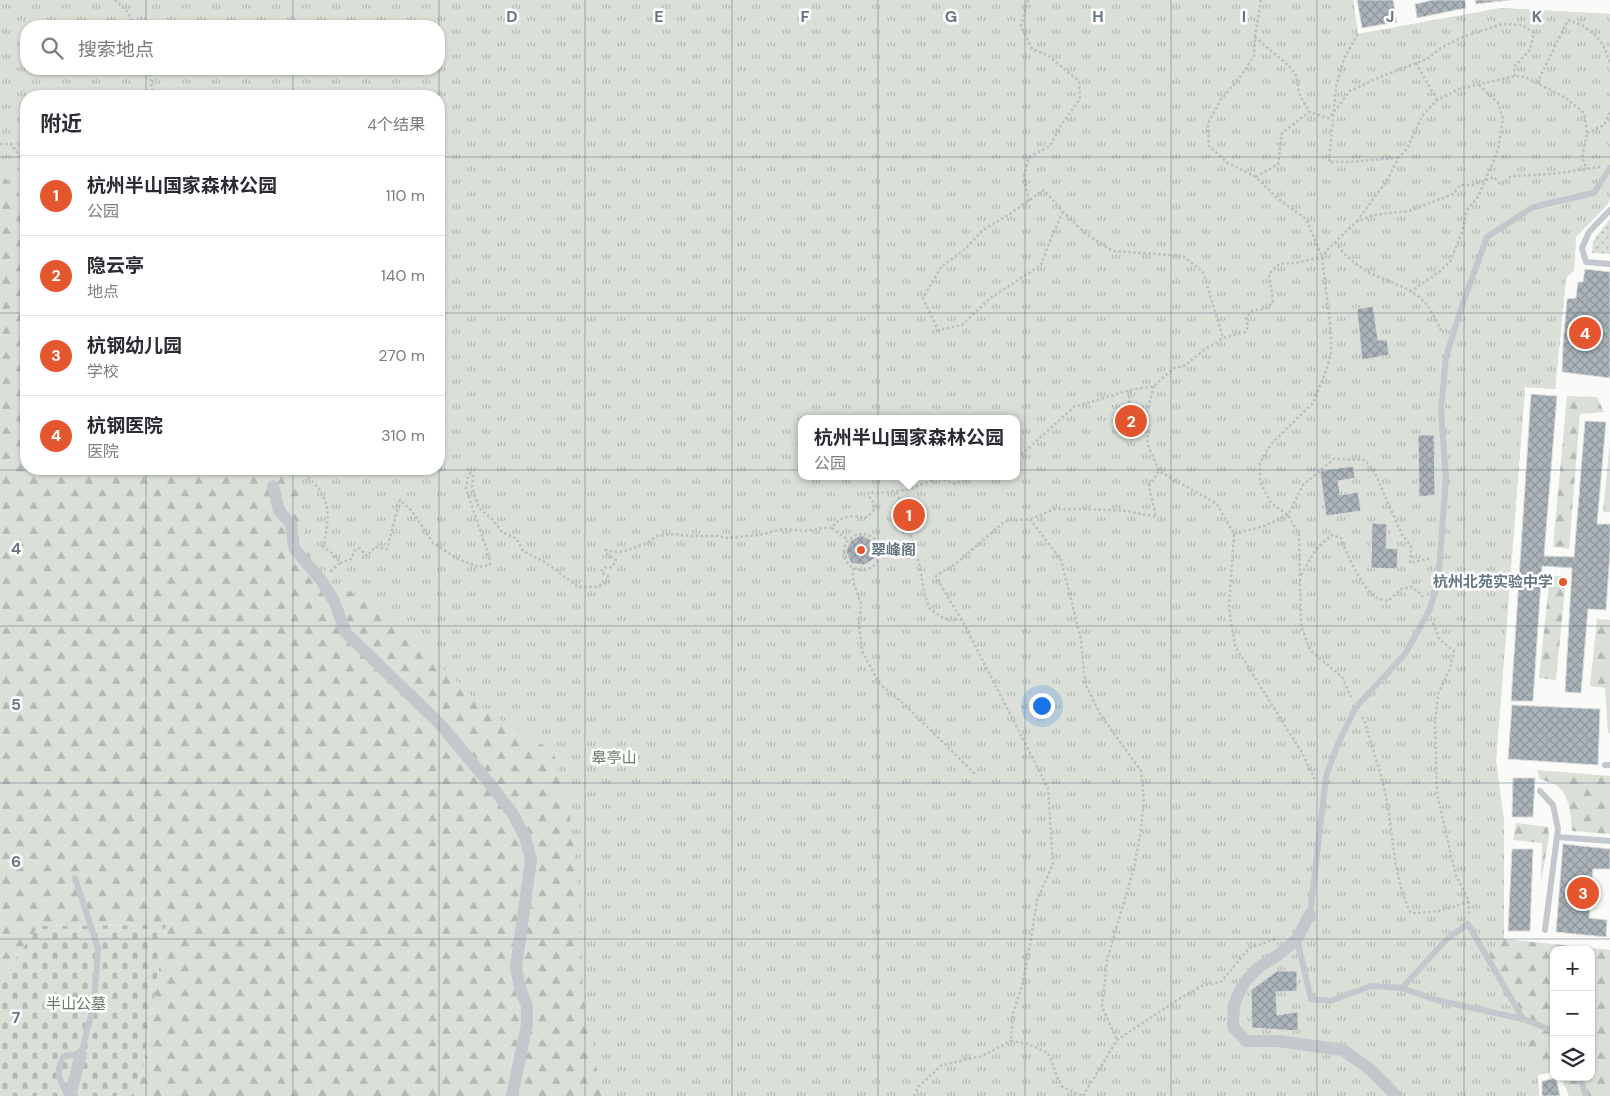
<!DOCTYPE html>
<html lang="zh">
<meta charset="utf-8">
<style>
:root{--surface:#fff;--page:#f7f7f7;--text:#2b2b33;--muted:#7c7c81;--line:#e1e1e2;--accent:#e4572e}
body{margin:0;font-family:"DM Sans","Noto Sans SC",sans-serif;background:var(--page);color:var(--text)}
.controls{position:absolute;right:15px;bottom:15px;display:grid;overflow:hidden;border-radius:10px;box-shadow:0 1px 4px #0004}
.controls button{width:45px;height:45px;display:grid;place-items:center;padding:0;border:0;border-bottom:1px solid var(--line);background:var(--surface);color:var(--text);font:25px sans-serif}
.you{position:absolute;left:1041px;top:705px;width:18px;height:18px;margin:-12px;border:4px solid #fff;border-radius:50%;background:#1a73e8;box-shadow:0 0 0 8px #1a73e833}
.badge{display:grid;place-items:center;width:32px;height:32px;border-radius:50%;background:var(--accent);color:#fff;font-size:16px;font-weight:700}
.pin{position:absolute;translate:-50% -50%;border:2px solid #fff;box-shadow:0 1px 5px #0006}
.popup{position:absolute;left:798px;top:415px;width:222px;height:65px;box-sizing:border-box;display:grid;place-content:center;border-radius:10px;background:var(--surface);filter:drop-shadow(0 1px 4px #0005);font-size:16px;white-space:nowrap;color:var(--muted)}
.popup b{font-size:19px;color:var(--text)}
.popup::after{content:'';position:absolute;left:50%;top:100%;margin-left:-10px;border:10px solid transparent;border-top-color:var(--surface)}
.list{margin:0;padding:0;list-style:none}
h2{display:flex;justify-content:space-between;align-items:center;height:65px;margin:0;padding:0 20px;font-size:21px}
h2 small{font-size:16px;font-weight:400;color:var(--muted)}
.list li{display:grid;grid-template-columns:32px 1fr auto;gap:15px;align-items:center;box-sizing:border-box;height:80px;padding:0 20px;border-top:1px solid var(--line)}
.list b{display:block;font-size:19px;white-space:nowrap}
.list p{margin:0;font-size:16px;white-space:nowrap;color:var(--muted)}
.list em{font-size:16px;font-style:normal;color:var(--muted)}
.icon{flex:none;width:28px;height:28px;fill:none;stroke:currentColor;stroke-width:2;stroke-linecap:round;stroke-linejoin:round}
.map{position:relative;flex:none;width:1610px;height:1096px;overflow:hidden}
.search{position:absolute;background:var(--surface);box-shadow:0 1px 4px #0004;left:20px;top:20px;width:425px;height:55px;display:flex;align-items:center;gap:12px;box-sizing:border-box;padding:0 18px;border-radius:20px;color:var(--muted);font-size:19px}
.panel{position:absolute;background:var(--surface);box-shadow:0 1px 4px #0004;left:20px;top:90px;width:425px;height:385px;border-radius:20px}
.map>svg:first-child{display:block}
.grass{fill:url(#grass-dots)}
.forest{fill:url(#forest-firs);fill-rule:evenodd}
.cemetery{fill:url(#cemetery-stones)}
.park{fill:url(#park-tufts);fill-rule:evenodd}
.building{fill:url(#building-cross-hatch);stroke:#dcdcda}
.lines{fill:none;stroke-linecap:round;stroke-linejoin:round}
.path{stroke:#bbbfc2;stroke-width:2.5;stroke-dasharray:2.5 2.5;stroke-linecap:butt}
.lane{stroke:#c3c8cc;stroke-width:6}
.street{stroke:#c3c8cc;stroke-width:12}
.grid{fill:none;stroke:#657683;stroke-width:1;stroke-opacity:0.55}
.poi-dot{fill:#e4572e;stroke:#fff;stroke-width:2}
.labels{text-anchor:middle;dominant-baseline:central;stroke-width:5;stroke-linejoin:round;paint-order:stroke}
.poi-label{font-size:15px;font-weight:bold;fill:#657683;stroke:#fff;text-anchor:start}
.park-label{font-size:15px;fill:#687a64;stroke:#fff}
.grid-label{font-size:16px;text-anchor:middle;font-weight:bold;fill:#657683;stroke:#fff;stroke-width:5;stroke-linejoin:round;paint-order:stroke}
</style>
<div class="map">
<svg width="1610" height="1096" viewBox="0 0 1610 1096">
<defs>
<pattern id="grass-dots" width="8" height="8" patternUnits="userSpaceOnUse" patternTransform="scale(1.25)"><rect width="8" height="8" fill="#dadfd7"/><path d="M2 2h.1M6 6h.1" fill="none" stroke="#b4b9b4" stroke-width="1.8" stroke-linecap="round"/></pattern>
<pattern id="forest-firs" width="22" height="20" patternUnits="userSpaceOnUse" patternTransform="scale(1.25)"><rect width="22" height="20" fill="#dadfd7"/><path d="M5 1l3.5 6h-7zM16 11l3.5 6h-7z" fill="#b4b9b4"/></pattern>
<pattern id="cemetery-stones" width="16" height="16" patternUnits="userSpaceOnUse" patternTransform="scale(1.25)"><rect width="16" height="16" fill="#dadfd7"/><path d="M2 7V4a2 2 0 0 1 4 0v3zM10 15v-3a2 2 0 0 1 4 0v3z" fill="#b4b9b4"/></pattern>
<pattern id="park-tufts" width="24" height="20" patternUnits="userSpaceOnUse" patternTransform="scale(1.25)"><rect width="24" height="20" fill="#dadfd7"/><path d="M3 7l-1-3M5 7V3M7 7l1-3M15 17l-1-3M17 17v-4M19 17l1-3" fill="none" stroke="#b4b9b4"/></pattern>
<pattern id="building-cross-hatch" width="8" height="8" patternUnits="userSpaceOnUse" patternTransform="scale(1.25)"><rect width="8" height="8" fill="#aab3b9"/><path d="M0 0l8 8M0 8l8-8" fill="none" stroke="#8e969c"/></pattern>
</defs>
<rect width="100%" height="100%" fill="#fafaf8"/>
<!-- grass -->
<path class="grass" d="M 1610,219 L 1610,254 L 1592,253 L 1593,241 Z"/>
<!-- forest -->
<path class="forest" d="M 0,0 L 1353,0 L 1358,34 L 1501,8 L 1610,14 L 1610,198 L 1608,204 L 1576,237 L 1574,270 L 1566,278 L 1555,389 L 1525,387 L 1496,761 L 1504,822 L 1504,939 L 1610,950 L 1610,1096 L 1569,1096 L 1561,1077 L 1591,1077 L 1591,950 L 1554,950 L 1554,1072 L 1538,1075 L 1539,1096 L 131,1096 L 142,1073 L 166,925 L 39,926 L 0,980 ZM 26,26 L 439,26 L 439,69 L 26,69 ZM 26,96 L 439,96 L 439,469 L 26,469 ZM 802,419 L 1016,419 L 1016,476 L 802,476 Z
M 1567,396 L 1597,397 L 1604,412 L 1580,414 L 1569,549 L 1553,547 Z
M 1610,441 L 1610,512 L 1603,512 Z
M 1550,575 L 1566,577 L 1556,680 L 1539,678 Z
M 1597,619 L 1610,620 L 1610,733 L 1608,733 L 1605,688 L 1590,686 Z
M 1537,770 L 1610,776 L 1610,834 L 1572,831 C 1571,815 1570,795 1556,785 C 1552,783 1545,781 1540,779 Z
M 1516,823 L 1548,827 L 1549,835 L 1541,884 L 1542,843 L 1513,840 Z"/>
<!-- cemetery -->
<path class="cemetery" d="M 166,925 L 142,1073 L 131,1096 L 0,1096 L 0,980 L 39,926 Z"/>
<!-- park -->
<path class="park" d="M 0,0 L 1353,0 L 1358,34 L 1501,8 L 1610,14 L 1610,198 L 1608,204 L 1576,237 L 1574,270 L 1566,278 L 1555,389 L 1525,387 L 1496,761 L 1504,822 L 1504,939 L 1485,955 L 1520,1027 L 1538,1075 L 1539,1096 L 602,1096 L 583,998 L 580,914 L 569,806 L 553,751 L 490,714 L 373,601 L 327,583 L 311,561 L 294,469 L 439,469 L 439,96 L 26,96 L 26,205 L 0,171 ZM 26,26 L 439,26 L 439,69 L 26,69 ZM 802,419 L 1016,419 L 1016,476 L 802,476 Z"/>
<!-- building -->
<path class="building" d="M 1357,0 L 1393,0 L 1397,22 L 1362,28 Z
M 1433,0 L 1465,0 L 1466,8 L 1417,18 L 1415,4 Z
M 1475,0 L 1510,0 L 1476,4 Z
M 1585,269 L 1610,272 L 1610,378 L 1562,372 L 1563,345 L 1567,299 L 1576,298 L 1578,282 L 1583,282 Z
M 1373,306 L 1378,340 L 1387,340 L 1389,355 L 1362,360 L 1357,309 Z
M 1531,394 L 1557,396 L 1544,556 L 1574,557 L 1585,421 L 1606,422 L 1597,524 L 1610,524 L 1610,553 L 1606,610 L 1588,609 L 1581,693 L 1565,692 L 1572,568 L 1542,566 L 1533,701 L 1511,701 Z
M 1128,416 L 1135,417 L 1134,425 L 1127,425 Z
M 1418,435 L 1434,435 L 1435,495 L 1419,497 Z
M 1353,466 L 1355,478 L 1338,481 L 1340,495 L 1358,492 L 1361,511 L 1326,516 L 1320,471 Z
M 1372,523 L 1387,524 L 1386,548 L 1398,549 L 1397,569 L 1371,568 Z
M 861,535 L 871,540 L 876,550 L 874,559 L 864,565 L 851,563 L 846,551 L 851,540 Z
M 1512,705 L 1600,709 L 1598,765 L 1508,759 Z
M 1513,778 L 1535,778 L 1533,817 L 1512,817 Z
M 1563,844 L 1610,849 L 1610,869 L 1593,869 L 1589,918 L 1607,920 L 1606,937 L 1556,932 Z
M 1512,849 L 1533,849 L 1530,931 L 1508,931 Z
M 1277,971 L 1297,971 L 1297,991 L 1276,992 L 1277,1015 L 1298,1012 L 1298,1031 L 1252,1028 L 1251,990 Z
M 1556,1078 L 1560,1096 L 1542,1096 L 1542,1081 Z"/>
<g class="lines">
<!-- path -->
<path class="path" d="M 115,0 L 127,11 L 135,26
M 1028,0 L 1021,26 L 1032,49 L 1047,55 L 1079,81 L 1080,99 L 1061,125 L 1050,146 L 1029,157 L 1024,176 L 1029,201
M 1261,0 L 1255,36 L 1254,56 L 1243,73 L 1220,101 L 1208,123 L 1209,146 L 1228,163 L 1256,177 L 1277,198 L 1306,219 L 1322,257 L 1331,333 L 1331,355 L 1324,376 L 1313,403 L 1271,444 L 1260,463 L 1260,482 L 1271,503 L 1288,515 L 1299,534 L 1301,626 L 1310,650 L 1342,677 L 1351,697
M 1358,34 L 1344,59 L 1336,87 L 1329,162 L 1347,162 L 1397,158
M 1255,37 L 1291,68 L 1297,77 L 1299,93 L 1309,112
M 1416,63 L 1437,100
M 149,69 L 153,96
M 1537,83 L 1568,20 C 1591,27 1605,41 1610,64
M 1587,133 L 1604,125 L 1610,112
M 0,144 L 11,144 L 26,164
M 1256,177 L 1278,164 L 1282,133 L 1309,112 L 1329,118 L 1350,91 L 1380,77 L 1427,59 L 1441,48 L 1463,37 L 1502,24 L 1522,25 L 1534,33 L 1530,50 L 1514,67 L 1515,76
M 1063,212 L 1051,238 L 1041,265 L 989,299 L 962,325 L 938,330 L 923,298 L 941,267 L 964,250 L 983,230 L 1008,215 L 1044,190 L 1063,212 L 1086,234 L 1113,251 L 1183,256 L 1203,272 L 1223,338
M 1357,221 L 1388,179 L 1398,158 L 1407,149 L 1422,116 L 1437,100 L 1459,89 L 1515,76 L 1525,77 L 1566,98 L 1584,113 L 1587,133 L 1582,158 L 1587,169
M 1335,242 C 1344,255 1356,265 1370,273 C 1386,281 1404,285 1419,297 C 1430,306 1437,321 1442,333
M 1410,292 L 1439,272 L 1450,262 L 1462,232 L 1467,210 L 1478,197 L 1498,150 L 1503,119 L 1498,103 L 1479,85
M 1154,386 L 1147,412 L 1148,445 L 1159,471 L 1217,504 L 1234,534 L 1229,608 L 1235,646 L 1301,751 L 1315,780
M 1128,413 L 1130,390
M 1016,455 L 1022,454 L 1074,407 L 1130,390 L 1154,386 L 1174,368 L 1184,366 L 1204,350 L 1223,338 L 1245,332 L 1248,327 L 1246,318 L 1252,311 L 1267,308 L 1273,302 L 1269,274 L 1279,264 L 1295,263 L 1322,257 L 1328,249 L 1356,222 L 1372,215 L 1409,211 L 1453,194 L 1460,185 L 1472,185 L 1494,177 L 1501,185 L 1511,176 L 1552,174 L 1600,167
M 309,469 L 306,476 C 332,496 330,519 323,547 L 332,553 L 340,563 L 330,572
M 897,492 L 919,563 L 925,596 L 930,609 L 944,619 L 962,620 L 1048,788 L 1053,864 L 1037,900 L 1030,945 L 1022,986 L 1013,1013 L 1011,1041 L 1028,1044 L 1048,1053 L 1061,1086 L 1082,1096
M 1030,519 L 1061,560 L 1081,639 L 1085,683 L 1100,714 L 1141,771 L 1144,798 L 1141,830 L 1134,868 L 1107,960 L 1102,1007 L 1117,1040
M 832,528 L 848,540
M844 552a18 18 0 1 1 36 0a18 18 0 1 1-36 0Z
M 1234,534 L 1264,526 L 1288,515 L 1303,485 L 1334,459 L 1365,460 L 1375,473 L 1402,535 L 1411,546 L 1410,563 L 1431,558
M 340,563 L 351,559 L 355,550 L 359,548 L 367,556 L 375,547 L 387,549 L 400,500 L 412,511 L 433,543 L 458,559 L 479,567 L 490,565 L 489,556 L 466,489 L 468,476 L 471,473 L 473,476 L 472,487 L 479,508 L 492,519 L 502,532 L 517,539 L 523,551 L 545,562 L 578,587 L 598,587 L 609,581 L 608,576 L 601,572 L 603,568 L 612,567 L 616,560 L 606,553 L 606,550 L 613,552 L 625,551 L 647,543 L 657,536 L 673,534 L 690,536 L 717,536 L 728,538 L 759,535 L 783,529 L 805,531 L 821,528 L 832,528 C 840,516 852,514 865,518 L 872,513 L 875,508 L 872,500 L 868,495 L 869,492 L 878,493 L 906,490 L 939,478 L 956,484 L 968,476
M 853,568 L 853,581 L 861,604 L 859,624 L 862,651 L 879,683 L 906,706 L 976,775
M 1301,575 L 1316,549 L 1332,535 L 1341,538 C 1346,553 1362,589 1377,598 C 1380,599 1385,600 1388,601 L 1401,589 L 1412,587 L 1421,594 L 1423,597
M 962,620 L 945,593 L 936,576 L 958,562 L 1005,521 L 1030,519 L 1055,509 L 1087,509 L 1127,511 L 1156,517 L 1149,486 L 1159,471
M 1433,623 L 1440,640 L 1454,651 L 1450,668 L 1438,694 L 1435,723 L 1437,794 L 1456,876 L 1469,901 L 1469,915
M 1362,717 L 1365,722 C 1371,745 1380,769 1385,792 C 1394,832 1392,876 1411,913 C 1435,913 1447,910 1469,901
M 914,1096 L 919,1086 L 942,1065 L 982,1056 L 1011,1041
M 1083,1096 L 1117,1040 L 1179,999 L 1204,985 L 1221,982 L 1249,948 L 1276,939"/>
<!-- lane -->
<path class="lane" d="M 1610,210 L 1589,232 L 1582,248 L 1586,262 L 1610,264
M 1605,765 L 1610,765
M 1540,791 L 1553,805 L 1558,829 L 1545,930
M 1557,837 L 1610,841
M 1310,914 L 1326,777 L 1337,746 L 1356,707 L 1405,654 L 1429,611 L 1438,583 L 1446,479 L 1441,409 L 1446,357 L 1464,300 L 1487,237 L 1533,207 L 1594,193 L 1610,168
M 1297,939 L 1311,999 L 1330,1001 L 1371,986 L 1402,988 L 1436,1000 L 1523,1019 L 1554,1031
M 1402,988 L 1447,939 L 1468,924 L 1523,1019
M 1580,1077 L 1586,1096
M 68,1096 C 60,1081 54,1072 64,1056 L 81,1054 L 94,1004 L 98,948 L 75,878"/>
<!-- street -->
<path class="street" d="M 273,486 L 279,511 L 291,524 L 294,548 L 321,580 L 334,601 L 346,633 L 441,725 L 490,784 L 513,814 L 525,837 L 531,860 L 516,967 L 520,988 L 527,1006 L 527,1024 L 512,1096
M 1310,914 L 1297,939 L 1277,956 L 1259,967 L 1244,983 L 1234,1004 L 1233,1027 L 1246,1041 L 1278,1041 L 1343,1050 L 1371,1070 L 1396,1096
M 70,1096 L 81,1054"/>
</g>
<!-- grid -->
<path class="grid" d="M 146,0 L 146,26M 293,0 L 293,26M 439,0 L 439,1096M 585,0 L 585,1096M 732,0 L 732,1096M 878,0 L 878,1096M 1025,0 L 1025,1096M 1171,0 L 1171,1096M 1317,0 L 1317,1096M 1464,0 L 1464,1096M 146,69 L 146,96M 293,69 L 293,96M 0,157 L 26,157M 439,157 L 1610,157M 0,313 L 26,313M 439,313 L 1610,313M 146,469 L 146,1096M 293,469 L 293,1096M 0,470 L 1610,470M 0,626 L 1610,626M 0,783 L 1610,783M 0,939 L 1610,939"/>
<!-- markers -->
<g class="poi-dot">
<circle cx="861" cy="550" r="5"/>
<circle cx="1563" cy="582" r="5"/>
</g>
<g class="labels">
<!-- poi labels -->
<g class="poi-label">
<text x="871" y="550">翠峰阁</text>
<text x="1553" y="582" text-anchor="end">杭州北苑实验中学</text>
</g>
<!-- park labels -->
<g class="park-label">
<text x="614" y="758">皋亭山</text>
<text x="76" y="1004">半山公墓</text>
</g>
</g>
<g class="grid-label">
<text x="512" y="22">D</text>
<text x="659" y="22">E</text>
<text x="805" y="22">F</text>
<text x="951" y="22">G</text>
<text x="1098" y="22">H</text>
<text x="1244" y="22">I</text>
<text x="1390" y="22">J</text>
<text x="1537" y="22">K</text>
<text x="16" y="554">4</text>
<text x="16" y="710">5</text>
<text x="16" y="867">6</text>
<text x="16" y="1023">7</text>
</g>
</svg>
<div class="controls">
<button>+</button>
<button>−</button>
<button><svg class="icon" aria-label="layers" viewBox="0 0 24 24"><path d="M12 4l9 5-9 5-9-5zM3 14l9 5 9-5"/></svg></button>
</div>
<div class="you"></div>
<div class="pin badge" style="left:909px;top:515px">1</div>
<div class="popup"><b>杭州半山国家森林公园</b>公园</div>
<div class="pin badge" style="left:1131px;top:421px">2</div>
<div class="pin badge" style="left:1583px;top:893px">3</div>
<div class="pin badge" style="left:1585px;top:333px">4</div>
<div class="search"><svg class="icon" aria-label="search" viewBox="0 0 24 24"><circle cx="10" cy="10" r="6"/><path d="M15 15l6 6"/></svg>搜索地点</div>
<section class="panel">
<h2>附近<small>4个结果</small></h2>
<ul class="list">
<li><span class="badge">1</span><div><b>杭州半山国家森林公园</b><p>公园</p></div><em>110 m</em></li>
<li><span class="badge">2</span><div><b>隐云亭</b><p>地点</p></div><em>140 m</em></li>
<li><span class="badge">3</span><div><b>杭钢幼儿园</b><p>学校</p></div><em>270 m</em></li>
<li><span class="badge">4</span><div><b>杭钢医院</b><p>医院</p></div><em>310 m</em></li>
</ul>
</section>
</div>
